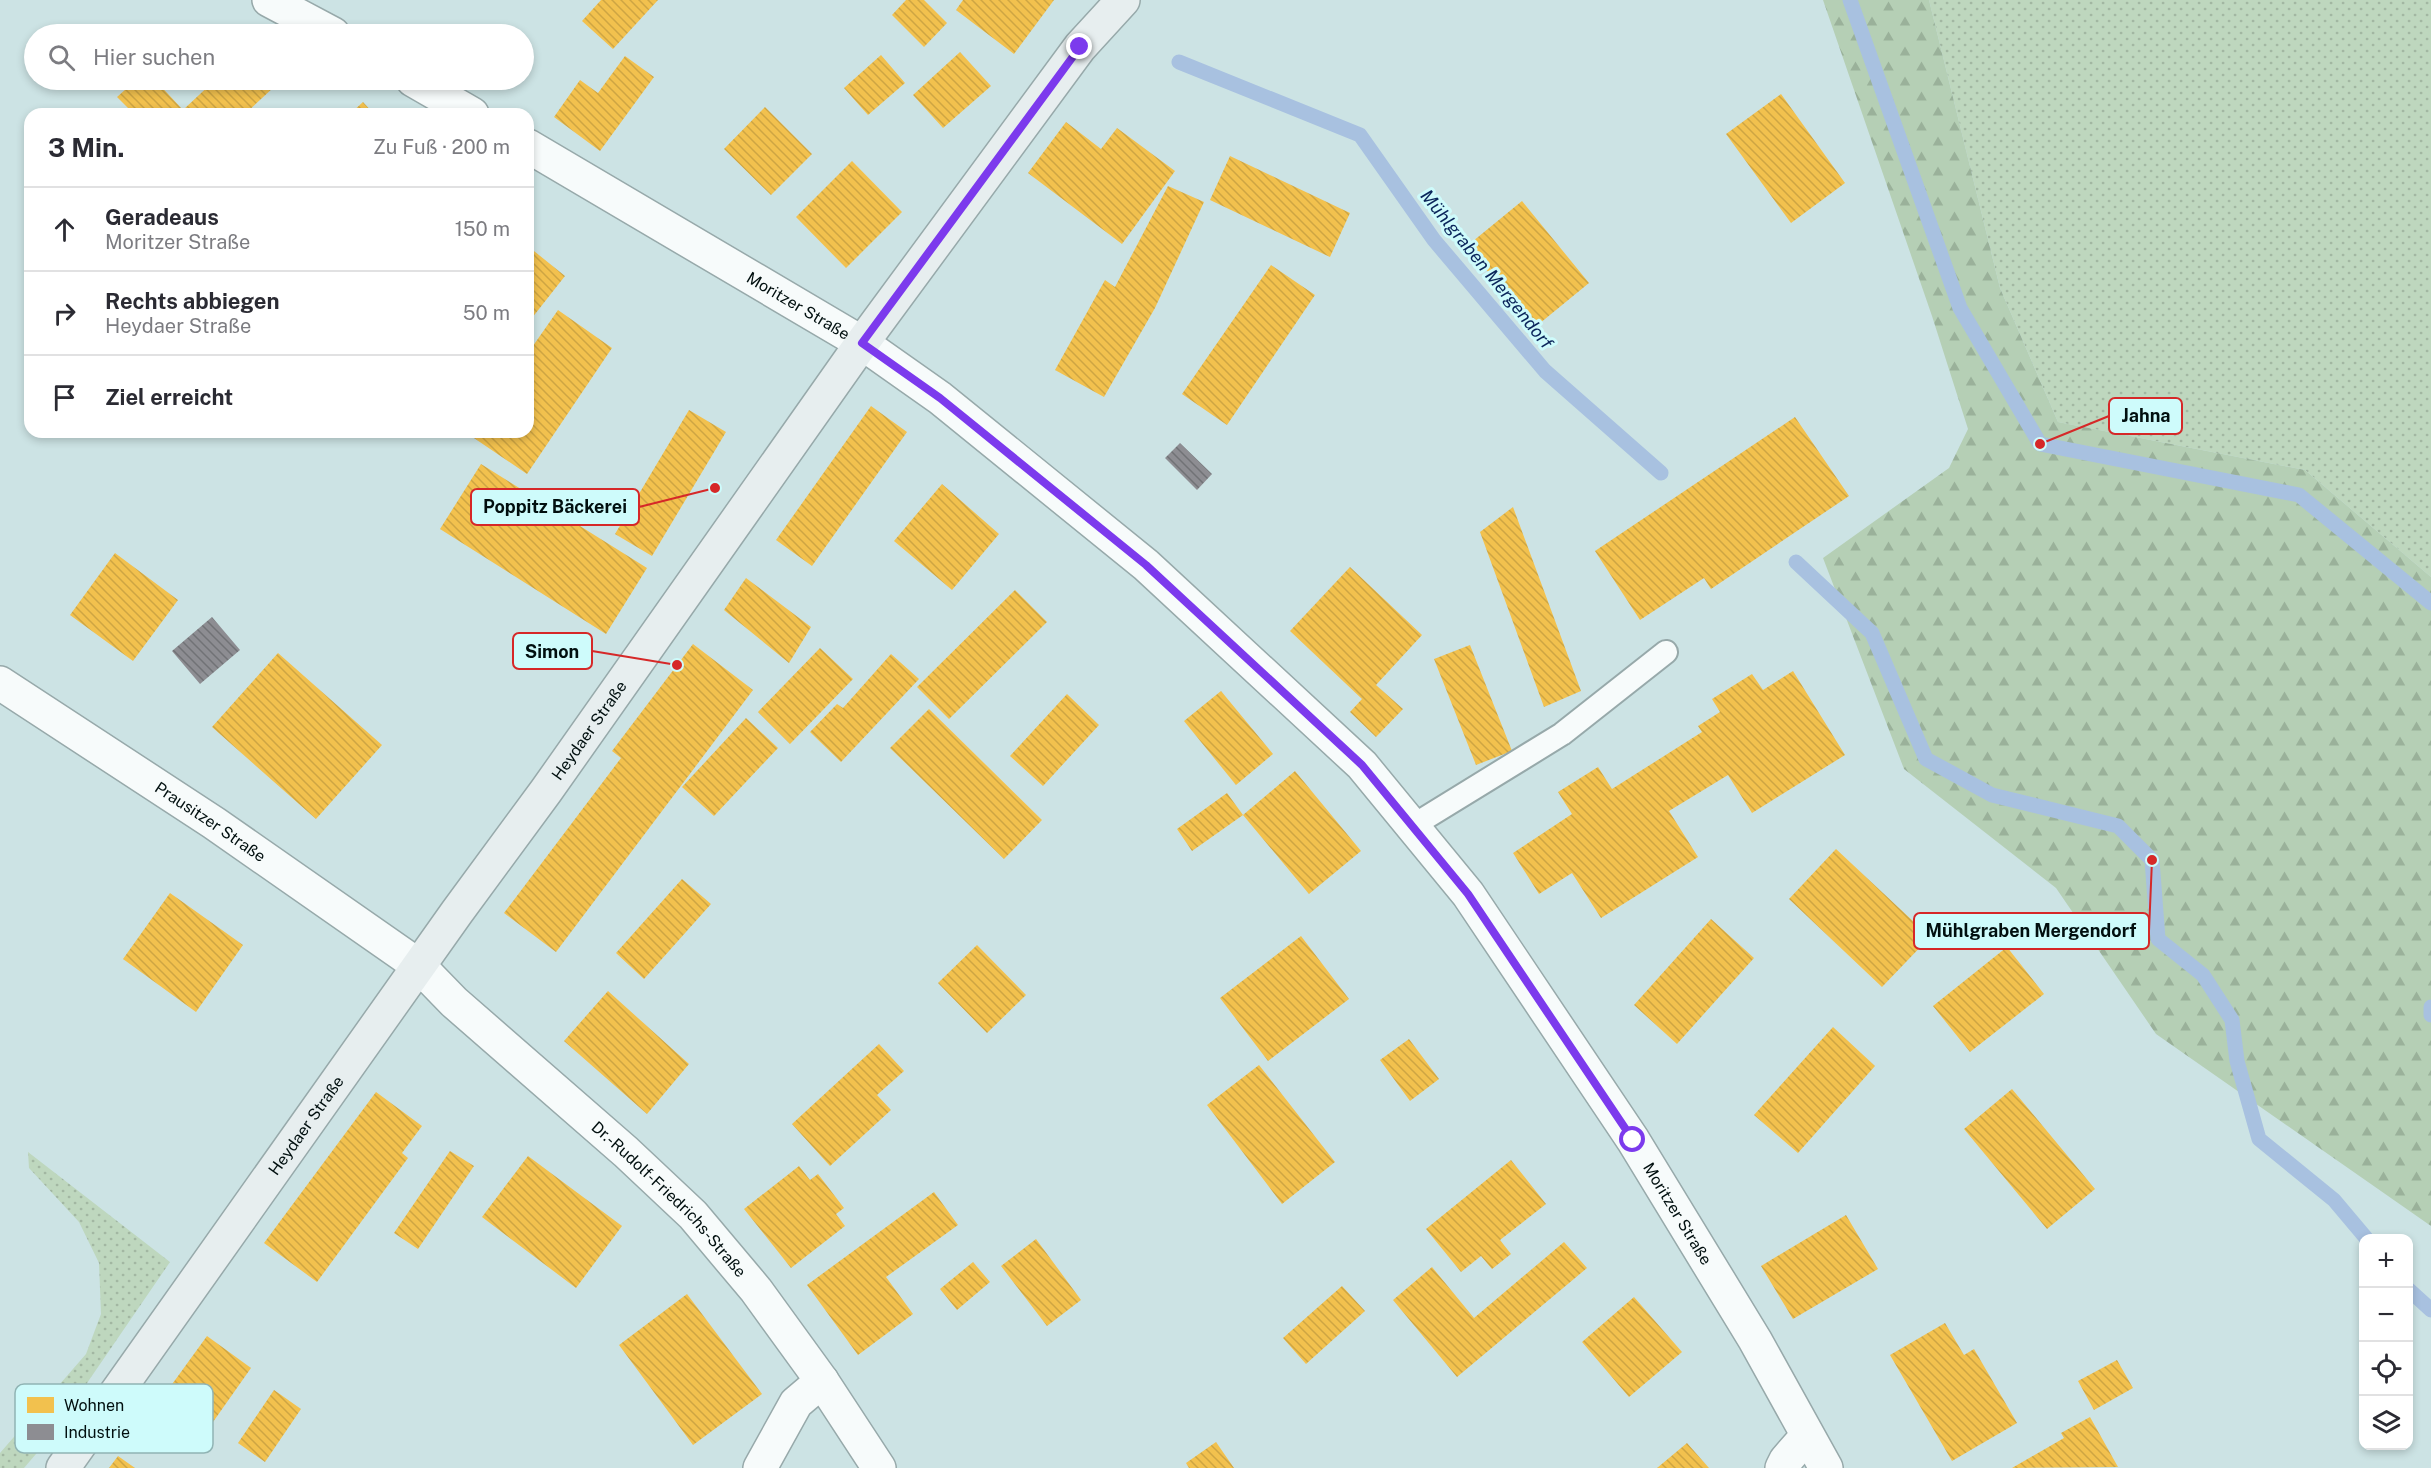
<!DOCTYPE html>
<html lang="de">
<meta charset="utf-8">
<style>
:root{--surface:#fff;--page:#f2f2f3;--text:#2b2b33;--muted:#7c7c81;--line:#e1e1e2}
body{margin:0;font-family:"Public Sans",sans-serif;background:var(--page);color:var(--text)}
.controls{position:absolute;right:18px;bottom:18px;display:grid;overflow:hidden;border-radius:12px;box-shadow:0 3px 9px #0003}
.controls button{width:54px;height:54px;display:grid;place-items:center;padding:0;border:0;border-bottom:2px solid var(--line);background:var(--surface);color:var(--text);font:30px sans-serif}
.stop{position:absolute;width:18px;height:18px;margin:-14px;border:4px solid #7c3aed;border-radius:50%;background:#fff}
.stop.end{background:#7c3aed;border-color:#fff;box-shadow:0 2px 6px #0008}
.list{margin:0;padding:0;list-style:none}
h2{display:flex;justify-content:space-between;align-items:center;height:78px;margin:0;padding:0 24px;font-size:26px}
h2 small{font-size:20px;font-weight:400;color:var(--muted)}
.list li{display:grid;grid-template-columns:39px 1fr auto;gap:18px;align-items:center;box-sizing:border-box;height:84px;padding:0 24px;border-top:2px solid var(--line)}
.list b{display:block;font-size:22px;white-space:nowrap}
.list p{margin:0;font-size:20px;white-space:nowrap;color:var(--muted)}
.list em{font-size:20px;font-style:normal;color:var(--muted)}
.icon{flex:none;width:33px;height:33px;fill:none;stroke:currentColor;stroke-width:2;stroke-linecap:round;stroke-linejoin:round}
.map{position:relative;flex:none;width:2431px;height:1468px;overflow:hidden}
.search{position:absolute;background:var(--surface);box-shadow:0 3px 9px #0003;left:24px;top:24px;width:510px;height:66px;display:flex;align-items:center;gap:15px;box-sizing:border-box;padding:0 21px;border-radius:33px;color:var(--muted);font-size:22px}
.panel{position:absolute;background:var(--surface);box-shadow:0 3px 9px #0003;left:24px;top:108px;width:510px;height:330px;border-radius:18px}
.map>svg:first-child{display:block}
.grass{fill:url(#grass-dots)}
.forest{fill:url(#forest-firs)}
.homes{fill:url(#homes-back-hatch)}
.industry{fill:url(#industry-back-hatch)}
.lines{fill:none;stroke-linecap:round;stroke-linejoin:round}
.stream{stroke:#a8c1e0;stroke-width:15}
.service-casing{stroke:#97a9aa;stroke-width:26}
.minor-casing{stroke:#97a9aa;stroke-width:36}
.secondary-casing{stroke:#97a9aa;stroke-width:36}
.service{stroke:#f7fbfb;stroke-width:22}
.minor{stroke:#f7fbfb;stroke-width:33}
.secondary{stroke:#e7eeef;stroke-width:33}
.route{stroke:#7c3aed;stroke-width:8}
.labels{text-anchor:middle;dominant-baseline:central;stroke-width:6;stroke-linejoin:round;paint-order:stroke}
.street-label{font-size:16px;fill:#010f0f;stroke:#cefbfb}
.water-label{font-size:18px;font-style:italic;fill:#0a255a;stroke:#cefbfb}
.key{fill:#cefbfb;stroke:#90b4b4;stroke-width:1.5}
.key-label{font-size:16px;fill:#010f0f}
.leader{fill:none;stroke:#d62828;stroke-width:2}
.callout-dot{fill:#d62828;stroke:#cefbfb;stroke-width:2}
.callout{fill:#cefbfb;stroke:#d62828;stroke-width:2}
.callout-label{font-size:18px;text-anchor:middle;font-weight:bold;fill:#010f0f}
</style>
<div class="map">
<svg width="2431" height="1468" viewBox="0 0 2431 1468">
<defs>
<pattern id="grass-dots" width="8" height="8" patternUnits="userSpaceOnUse" patternTransform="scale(1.5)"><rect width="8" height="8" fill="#bed7be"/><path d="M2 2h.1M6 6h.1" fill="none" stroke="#a2b7a2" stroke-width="1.8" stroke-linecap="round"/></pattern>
<pattern id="forest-firs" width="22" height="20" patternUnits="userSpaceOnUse" patternTransform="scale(1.5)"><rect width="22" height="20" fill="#b5cfb5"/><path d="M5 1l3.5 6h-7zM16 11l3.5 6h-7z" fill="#9ab19a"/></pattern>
<pattern id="homes-back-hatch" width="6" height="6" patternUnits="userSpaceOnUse" patternTransform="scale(1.5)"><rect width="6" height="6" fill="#f2c14e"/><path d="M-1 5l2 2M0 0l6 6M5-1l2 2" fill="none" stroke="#cea543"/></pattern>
<pattern id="industry-back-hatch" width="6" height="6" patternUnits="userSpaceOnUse" patternTransform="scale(1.5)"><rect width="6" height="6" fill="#8d8d92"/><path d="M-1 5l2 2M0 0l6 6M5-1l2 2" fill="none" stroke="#717276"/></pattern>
</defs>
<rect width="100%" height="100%" fill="#cce3e4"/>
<!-- grass -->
<path class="grass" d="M 1929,0 L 2431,0 L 2431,577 L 2305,470 L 2058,422 L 2000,288 Z
M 28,1152 L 170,1262 L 48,1440 L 24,1468 L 0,1468 L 0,1453 L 86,1354 L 101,1314 L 99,1263 L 79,1222 L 29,1168 Z"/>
<!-- forest -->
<path class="forest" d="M 1823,0 L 1929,0 L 2000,288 L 2058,422 L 2305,470 L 2431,577 L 2431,1226 L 2156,1034 L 2056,888 L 1904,769 L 1823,558 L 1949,468 L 1968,429 L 1932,316 Z"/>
<!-- homes -->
<path class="homes" d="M 601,0 L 658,0 L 613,49 L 582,21 Z
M 906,0 L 924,0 L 947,23 L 924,47 L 892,15 Z
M 963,0 L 1054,0 L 1014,54 L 956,10 Z
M 960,52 L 991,86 L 943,128 L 913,95 Z
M 881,55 L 905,83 L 868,115 L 844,88 Z
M 625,56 L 654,77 L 600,151 L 554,117 L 580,80 L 598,93 Z
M 136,80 L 155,80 L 183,110 L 215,80 L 267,80 L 274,87 L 245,114 L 134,114 L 117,97 Z
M 1781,94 L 1845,183 L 1791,223 L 1726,134 Z
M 363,102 L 374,114 L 350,114 Z
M 765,107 L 812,154 L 771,195 L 724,149 Z
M 1066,122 L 1101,149 L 1117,128 L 1175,171 L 1122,244 L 1028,173 Z
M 1230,156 L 1350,213 L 1330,257 L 1210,200 Z
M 852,161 L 902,212 L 846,268 L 796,217 Z
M 1168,186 L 1204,202 L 1155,308 L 1104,397 L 1055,370 L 1105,280 L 1115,287 Z
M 1522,201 L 1589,283 L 1534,328 L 1467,246 Z
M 529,247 L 565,276 L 528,323 L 528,249 Z
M 1271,265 L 1315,295 L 1227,425 L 1182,394 Z
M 558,310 L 612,348 L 527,474 L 471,436 L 474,432 L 528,432 L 528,353 Z
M 871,406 L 907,432 L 812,566 L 776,540 Z
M 689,410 L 726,432 L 652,556 L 615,534 Z
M 1795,417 L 1849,496 L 1711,589 L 1704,578 L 1640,620 L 1595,551 Z
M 481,464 L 647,568 L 606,634 L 440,529 Z
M 942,484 L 999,534 L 952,590 L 894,541 Z
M 1513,507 L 1581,691 L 1544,707 L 1480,532 Z
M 115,553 L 178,600 L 133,661 L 70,615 Z
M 1350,567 L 1422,635 L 1376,685 L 1403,709 L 1376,737 L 1350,712 L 1362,699 L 1290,631 Z
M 746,578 L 811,627 L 789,663 L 724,610 Z
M 1015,590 L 1047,622 L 949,719 L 917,687 Z
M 693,644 L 753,690 L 556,952 L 504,913 L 621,758 L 612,751 Z
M 1470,645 L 1512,751 L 1476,765 L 1434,659 Z
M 820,648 L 853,679 L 790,744 L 758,712 Z
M 278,653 L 382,745 L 316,819 L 212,727 Z
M 891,654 L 919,679 L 841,762 L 810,732 L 837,704 L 843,708 Z
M 1793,671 L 1845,755 L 1752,813 L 1728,775 L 1669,811 L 1698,857 L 1601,918 L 1572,873 L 1539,894 L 1513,853 L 1572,814 L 1558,792 L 1598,767 L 1612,789 L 1702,732 L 1698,726 L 1720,712 L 1712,699 L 1752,674 L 1763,690 Z
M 1221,691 L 1273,754 L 1236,785 L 1184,721 Z
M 1067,694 L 1099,725 L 1043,786 L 1010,756 Z
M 929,709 L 1042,820 L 1004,859 L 890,748 Z
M 746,718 L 778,748 L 714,816 L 682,787 Z
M 1295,771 L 1361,851 L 1309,894 L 1243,815 L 1192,851 L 1177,829 L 1227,793 L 1243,815 Z
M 1836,849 L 1930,937 L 1882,987 L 1789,899 Z
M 682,879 L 711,904 L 644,979 L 616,953 Z
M 170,893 L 243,945 L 196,1012 L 123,959 Z
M 1711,919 L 1754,958 L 1677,1044 L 1634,1005 Z
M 1301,936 L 1349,999 L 1268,1061 L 1220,998 Z
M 977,945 L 1026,995 L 987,1033 L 938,983 Z
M 2007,947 L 2044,994 L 1970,1052 L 1933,1006 Z
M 608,991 L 689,1064 L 647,1114 L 564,1041 Z
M 1833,1027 L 1875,1066 L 1798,1153 L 1754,1115 Z
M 1409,1039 L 1439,1079 L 1410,1101 L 1380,1060 Z
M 879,1044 L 904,1071 L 877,1095 L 891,1110 L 830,1166 L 792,1124 Z
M 1259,1065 L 1335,1162 L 1282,1204 L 1207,1105 Z
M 2012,1089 L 2095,1189 L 2047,1229 L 1964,1129 Z
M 376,1092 L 422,1126 L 402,1153 L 408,1158 L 317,1282 L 264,1243 Z
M 450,1151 L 474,1166 L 418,1249 L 394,1233 Z
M 528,1156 L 622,1226 L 576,1288 L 482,1217 Z
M 1511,1160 L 1546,1204 L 1500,1240 L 1511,1254 L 1492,1269 L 1481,1256 L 1461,1272 L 1426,1229 Z
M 799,1166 L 810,1180 L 818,1174 L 844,1208 L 836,1214 L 845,1226 L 791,1268 L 744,1209 Z
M 934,1192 L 958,1225 L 886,1277 L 913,1314 L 858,1355 L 807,1285 Z
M 1846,1215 L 1878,1269 L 1793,1319 L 1761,1266 Z
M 1036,1239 L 1081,1300 L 1047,1326 L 1001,1266 Z
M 1564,1242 L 1587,1268 L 1457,1377 L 1393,1300 L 1432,1267 L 1474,1318 Z
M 973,1262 L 990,1282 L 957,1310 L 940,1289 Z
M 1342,1286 L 1365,1311 L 1306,1364 L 1283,1338 Z
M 687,1294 L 762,1394 L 693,1445 L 619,1345 Z
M 1634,1297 L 1682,1352 L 1629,1397 L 1582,1342 Z
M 1945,1323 L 1964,1355 L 1974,1349 L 2017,1423 L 1952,1461 L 1890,1355 Z
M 207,1336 L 251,1368 L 194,1449 L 149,1416 Z
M 2117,1360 L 2133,1388 L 2094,1410 L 2078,1381 Z
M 274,1390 L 301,1409 L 265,1462 L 238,1443 Z
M 2090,1417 L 2118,1467 L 2012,1468 L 2064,1438 L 2061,1433 Z
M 1216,1442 L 1234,1468 L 1189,1468 L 1186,1463 Z
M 1687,1443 L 1709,1468 L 1657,1468 Z
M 118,1456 L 135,1468 L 109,1468 Z"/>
<!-- industry -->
<path class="industry" d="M 1180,443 L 1212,474 L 1197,490 L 1165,458 Z
M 212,617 L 240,650 L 200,684 L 172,651 Z"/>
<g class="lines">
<!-- stream -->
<path class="stream" d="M 1850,0 L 1960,308 L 2040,444 L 2299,495 L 2431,603
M 1179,62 L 1360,135 L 1434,240 L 1545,371 L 1661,473
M 1796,562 L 1872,633 L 1926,759 L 1992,795 L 2118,826 L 2152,860 L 2158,939 L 2203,975 L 2232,1020 L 2237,1061 L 2259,1139 L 2334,1200 L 2366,1238
M 2431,1007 L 2431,1015
M 2408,1289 L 2431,1310"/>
<defs>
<path id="service" d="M 1414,825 L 1562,734 L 1666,652"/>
<g id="minor">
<path d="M 269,0 L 333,34"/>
<path d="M 413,80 L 472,114"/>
<path id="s1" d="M 528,146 L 862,343 L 940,398 L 1146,565 L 1362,765 L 1468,894 L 1633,1140 L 1755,1340 L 1826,1468"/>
<path id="s2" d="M 0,683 L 214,823 L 419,966 L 454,1002 L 626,1152 L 693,1215 L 756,1290 L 822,1381 L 879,1468"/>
<path d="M 760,1468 L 796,1403 L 822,1381"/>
<path d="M 1782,1468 L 1786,1460 L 1807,1436"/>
</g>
<g id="secondary">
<path id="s3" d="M 63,1468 L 457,912 L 546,791 L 862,343 L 1080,47 L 1123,0"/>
</g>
</defs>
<!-- service casing -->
<use href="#service" class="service-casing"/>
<!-- minor casing -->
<use href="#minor" class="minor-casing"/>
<!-- secondary casing -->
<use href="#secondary" class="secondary-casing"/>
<!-- service -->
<use href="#service" class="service"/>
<!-- minor -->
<use href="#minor" class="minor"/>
<!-- secondary -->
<use href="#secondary" class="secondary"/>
</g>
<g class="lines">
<!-- route -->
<path class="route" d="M 1080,47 L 862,343 L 940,398 L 1146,565 L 1362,765 L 1468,894 L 1633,1140"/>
</g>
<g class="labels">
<!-- street labels -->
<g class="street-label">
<text stroke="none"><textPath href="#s1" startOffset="314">Moritzer Straße</textPath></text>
<text stroke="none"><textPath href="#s3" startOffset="906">Heydaer Straße</textPath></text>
<text stroke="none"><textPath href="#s2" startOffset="252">Prausitzer Straße</textPath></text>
<text stroke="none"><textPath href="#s3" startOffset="420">Heydaer Straße</textPath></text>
<text stroke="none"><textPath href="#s2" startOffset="848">Dr.-Rudolf-Friedrichs-Straße</textPath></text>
<text stroke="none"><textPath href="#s1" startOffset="1592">Moritzer Straße</textPath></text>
</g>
<!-- water labels -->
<g class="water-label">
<text transform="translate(1487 269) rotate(51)">Mühlgraben Mergendorf</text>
</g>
</g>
<!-- legend -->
<rect x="15" y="1384" width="198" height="69" rx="9" class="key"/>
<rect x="27" y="1397" width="27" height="16" fill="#f2c14e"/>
<rect x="27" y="1424" width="27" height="16" fill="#8d8d92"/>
<g class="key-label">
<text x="64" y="1411">Wohnen</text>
<text x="64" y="1438">Industrie</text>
</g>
<!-- callouts -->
<path class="leader" d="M2040 444L2109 416M715 488L639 507M677 665L592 651M2152 860L2149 931"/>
<g class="callout-dot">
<circle cx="2040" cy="444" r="6"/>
<circle cx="715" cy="488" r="6"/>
<circle cx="677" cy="665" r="6"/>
<circle cx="2152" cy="860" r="6"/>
</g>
<g class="callout">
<rect x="2109" y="398" width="73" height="36" rx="6"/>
<rect x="471" y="489" width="168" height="36" rx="6"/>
<rect x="513" y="633" width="79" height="36" rx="6"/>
<rect x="1914" y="913" width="235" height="36" rx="6"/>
</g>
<g class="callout-label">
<text x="2146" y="422">Jahna</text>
<text x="555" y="513">Poppitz Bäckerei</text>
<text x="552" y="658">Simon</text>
<text x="2031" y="937">Mühlgraben Mergendorf</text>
</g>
</svg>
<div class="controls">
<button>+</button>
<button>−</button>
<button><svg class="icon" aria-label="locate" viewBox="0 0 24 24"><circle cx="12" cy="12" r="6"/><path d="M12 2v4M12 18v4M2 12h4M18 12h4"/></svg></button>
<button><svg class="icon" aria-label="layers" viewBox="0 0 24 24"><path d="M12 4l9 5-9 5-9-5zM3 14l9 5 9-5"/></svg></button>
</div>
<div class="stop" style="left:1633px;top:1140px"></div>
<div class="stop end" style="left:1080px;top:47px"></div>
<div class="search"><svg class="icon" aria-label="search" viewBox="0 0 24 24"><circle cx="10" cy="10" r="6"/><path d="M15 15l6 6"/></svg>Hier suchen</div>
<section class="panel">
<h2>3 Min.<small>Zu Fuß · 200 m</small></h2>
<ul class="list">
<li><svg class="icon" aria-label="ahead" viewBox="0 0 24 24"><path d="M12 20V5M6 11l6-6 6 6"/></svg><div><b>Geradeaus</b><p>Moritzer Straße</p></div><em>150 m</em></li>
<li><svg class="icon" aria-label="right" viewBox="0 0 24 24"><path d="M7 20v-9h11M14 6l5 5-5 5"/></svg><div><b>Rechts abbiegen</b><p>Heydaer Straße</p></div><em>50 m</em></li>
<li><svg class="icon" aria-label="arrive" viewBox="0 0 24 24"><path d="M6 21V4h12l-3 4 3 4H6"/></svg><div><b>Ziel erreicht</b></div></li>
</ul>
</section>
</div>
